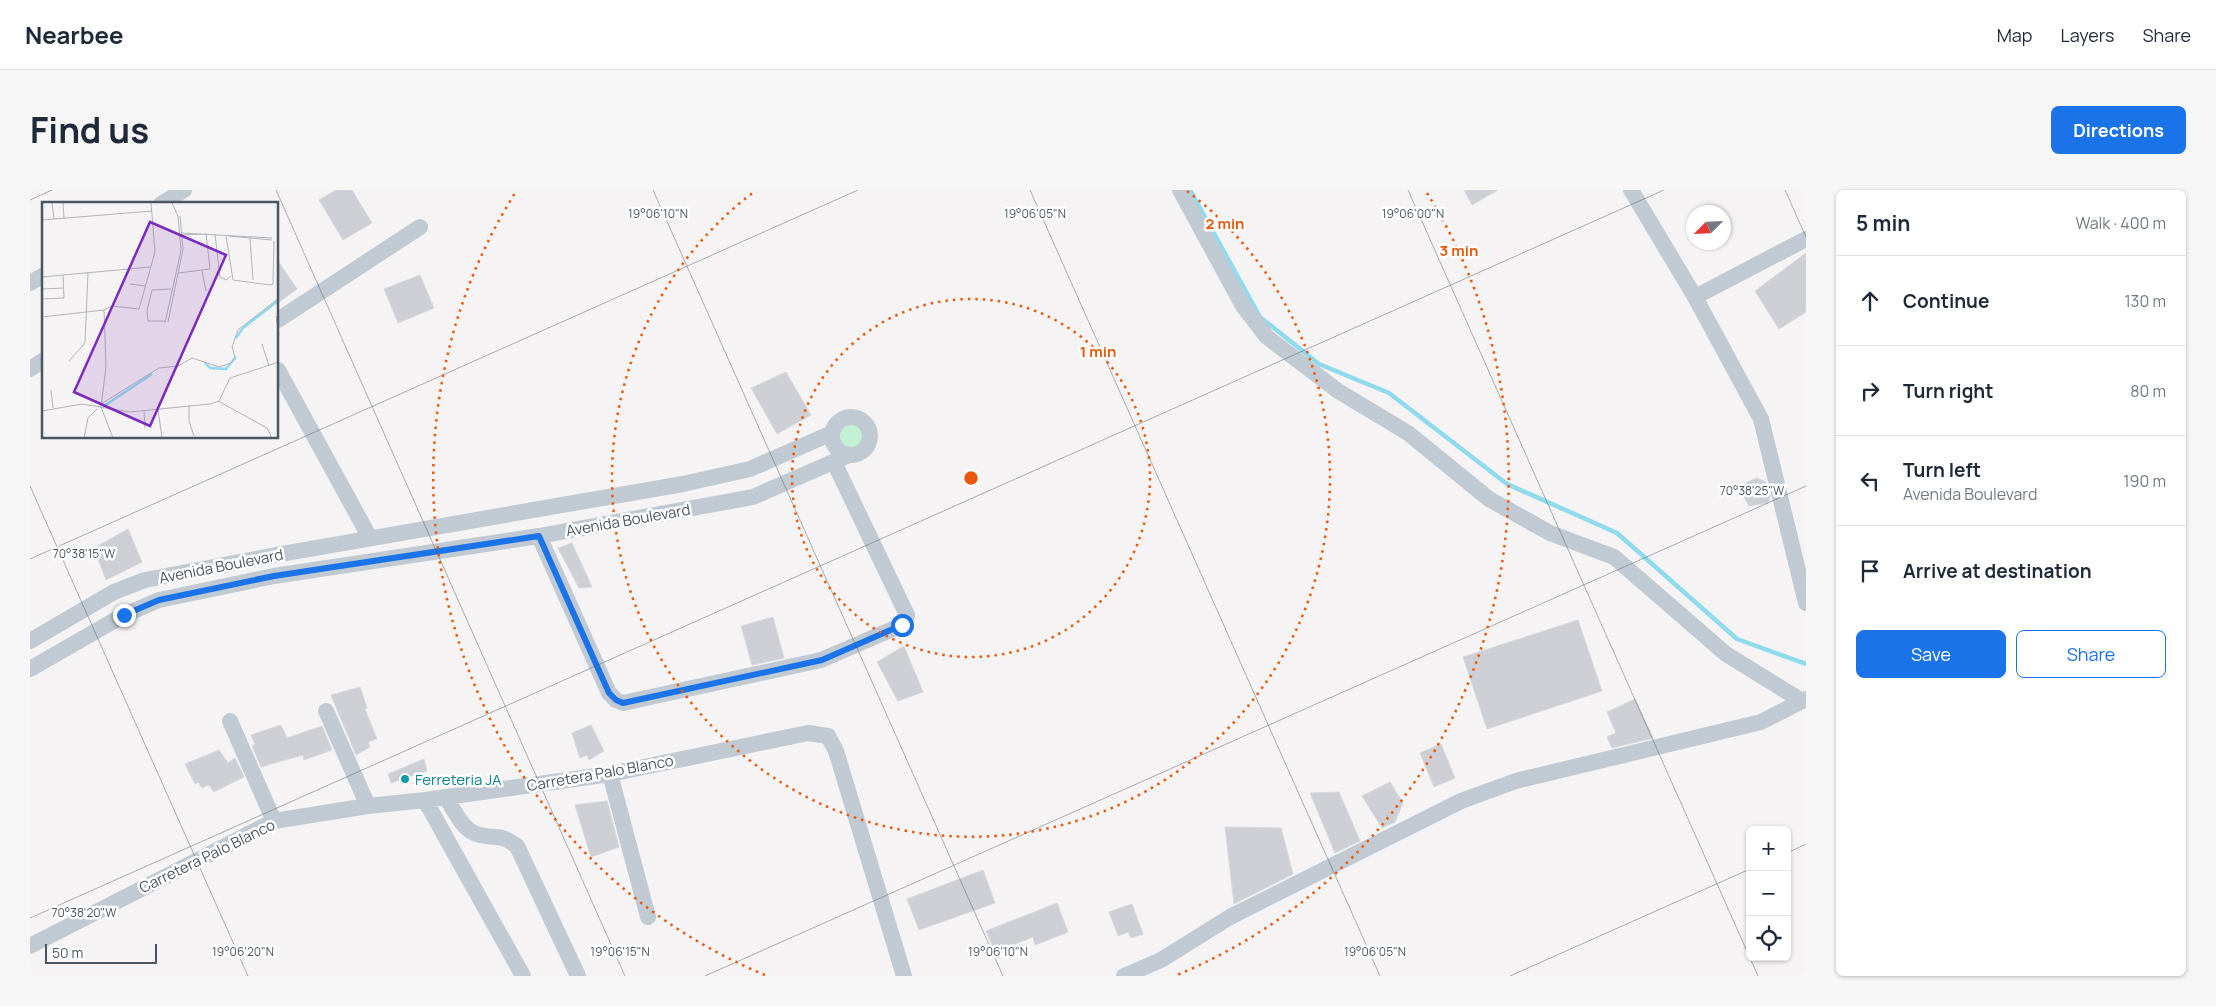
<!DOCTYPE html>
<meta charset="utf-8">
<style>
:root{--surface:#fff;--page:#f6f6f7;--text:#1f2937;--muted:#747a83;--line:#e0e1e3;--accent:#1a73e8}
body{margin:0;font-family:Manrope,sans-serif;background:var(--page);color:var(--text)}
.controls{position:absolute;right:15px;bottom:15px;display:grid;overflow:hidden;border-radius:8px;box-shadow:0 1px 4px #0004}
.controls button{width:45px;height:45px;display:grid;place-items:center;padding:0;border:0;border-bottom:1px solid var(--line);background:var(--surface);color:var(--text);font:25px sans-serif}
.compass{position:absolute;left:1656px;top:15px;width:45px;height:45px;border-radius:50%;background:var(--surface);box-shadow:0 1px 4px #0004;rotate:246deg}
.scale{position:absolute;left:15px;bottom:12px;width:112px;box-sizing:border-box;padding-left:5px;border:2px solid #4a5661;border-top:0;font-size:14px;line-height:18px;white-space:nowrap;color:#4a5661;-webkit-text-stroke:4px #fff;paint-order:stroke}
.stop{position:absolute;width:15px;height:15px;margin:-11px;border:4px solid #1a73e8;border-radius:50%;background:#fff}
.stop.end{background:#1a73e8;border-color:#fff;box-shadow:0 1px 5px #0008}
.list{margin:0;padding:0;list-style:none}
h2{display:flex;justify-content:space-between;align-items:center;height:65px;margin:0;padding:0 20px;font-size:21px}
h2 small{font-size:16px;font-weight:400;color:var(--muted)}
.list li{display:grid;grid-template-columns:32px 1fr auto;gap:15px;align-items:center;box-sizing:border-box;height:90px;padding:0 20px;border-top:1px solid var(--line)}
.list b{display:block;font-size:19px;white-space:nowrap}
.list p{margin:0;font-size:16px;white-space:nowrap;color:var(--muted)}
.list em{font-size:16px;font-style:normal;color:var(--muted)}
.actions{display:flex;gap:10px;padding:15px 20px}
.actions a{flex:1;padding:11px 0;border:1px solid var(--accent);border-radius:8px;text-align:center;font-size:18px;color:var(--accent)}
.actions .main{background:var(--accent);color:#fff}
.icon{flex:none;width:28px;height:28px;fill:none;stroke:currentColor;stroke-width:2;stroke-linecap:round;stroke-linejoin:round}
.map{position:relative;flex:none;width:1776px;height:786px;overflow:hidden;border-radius:8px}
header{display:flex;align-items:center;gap:30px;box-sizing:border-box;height:70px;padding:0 25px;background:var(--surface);border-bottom:1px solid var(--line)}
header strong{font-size:24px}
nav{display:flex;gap:28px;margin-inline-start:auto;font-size:18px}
.intro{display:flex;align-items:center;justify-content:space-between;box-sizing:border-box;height:120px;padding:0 30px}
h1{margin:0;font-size:35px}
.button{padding:12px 22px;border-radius:8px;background:var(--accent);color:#fff;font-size:18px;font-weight:700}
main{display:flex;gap:30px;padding:0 30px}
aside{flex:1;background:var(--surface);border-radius:8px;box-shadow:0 1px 4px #0004}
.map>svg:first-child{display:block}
.green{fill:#c3f1d5}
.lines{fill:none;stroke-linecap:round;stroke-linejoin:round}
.stream{stroke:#90daee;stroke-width:4.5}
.building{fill:#cdcfd5;stroke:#d7d9de}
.minor{stroke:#c1cad2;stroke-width:16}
.route{stroke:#1a73e8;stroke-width:6}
.ticks{fill:none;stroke:#4a5661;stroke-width:1;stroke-opacity:0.45}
.ring{fill:none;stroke:#e8590c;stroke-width:2.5;stroke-dasharray:2.5 5}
.culture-dot{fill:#0f9aa8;stroke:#fff;stroke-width:2}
.labels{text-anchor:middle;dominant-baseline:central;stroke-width:5;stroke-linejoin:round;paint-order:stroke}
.street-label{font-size:15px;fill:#4a5661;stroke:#fff}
.culture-label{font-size:15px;fill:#0d838f;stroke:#fff;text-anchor:start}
.inset-river{fill:none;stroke:#90daee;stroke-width:2.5}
.inset-road{fill:none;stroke:#b1b4b9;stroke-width:1}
.view{fill:#7b2cbf;fill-opacity:0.15;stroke:#7b2cbf;stroke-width:2.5}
.inset-edge{fill:none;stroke:#4a5661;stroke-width:2.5}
.ticks-label{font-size:12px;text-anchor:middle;fill:#4a5661;stroke:#fff;stroke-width:5;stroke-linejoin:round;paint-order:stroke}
.centre{fill:#e8590c;stroke:#fff;stroke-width:2.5}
.ring-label{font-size:15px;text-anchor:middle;font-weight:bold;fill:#e8590c;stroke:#fff;stroke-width:5;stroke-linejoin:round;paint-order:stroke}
</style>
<header>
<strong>Nearbee</strong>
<nav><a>Map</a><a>Layers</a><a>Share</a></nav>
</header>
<div class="intro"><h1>Find us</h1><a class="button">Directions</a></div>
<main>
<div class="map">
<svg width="1776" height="786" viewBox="0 0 1776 786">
<rect width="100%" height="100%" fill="#f5f3f3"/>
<!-- green -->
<path class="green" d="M806 246a15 15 0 1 1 30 0a15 15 0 1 1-30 0Z"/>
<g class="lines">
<!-- stream -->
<path class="stream" d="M 1160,0 L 1230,127 L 1289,174 L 1359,203 L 1477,294 L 1587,343 L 1707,449 L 1776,474"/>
</g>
<!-- building -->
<path class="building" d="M 306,0 L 322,0 L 342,33 L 313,50 L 289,10 Z
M 1434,0 L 1468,0 L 1442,15 Z
M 1776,63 L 1776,122 L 1749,139 L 1725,101 Z
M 248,71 L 267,99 L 248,113 Z
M 390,85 L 404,118 L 368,133 L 354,99 Z
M 756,182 L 781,225 L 747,244 L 721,198 Z
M 1727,288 L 1736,292 L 1740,306 L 1738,313 L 1719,316 L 1710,300 L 1717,292 Z
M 98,339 L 112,372 L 76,390 L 64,358 Z
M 542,353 L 562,397 L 549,398 L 528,358 Z
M 743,427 L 754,468 L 722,475 L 711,436 Z
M 1548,430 L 1572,501 L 1457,539 L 1433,467 Z
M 874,456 L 893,502 L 868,511 L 847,472 Z
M 330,497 L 337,518 L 335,519 L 347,549 L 338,552 L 340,557 L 326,565 L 301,505 Z
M 1605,509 L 1623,548 L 1582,558 L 1577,547 L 1586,543 L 1577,522 Z
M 251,535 L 257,548 L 292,536 L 302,560 L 274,570 L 273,565 L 231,577 L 222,556 L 225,554 L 221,545 Z
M 561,535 L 574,561 L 559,570 L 557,565 L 550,568 L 542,543 Z
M 1411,554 L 1425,588 L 1404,597 L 1390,563 Z
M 189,560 L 198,573 L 205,568 L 214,587 L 184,602 L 179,595 L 172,598 L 168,592 L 165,594 L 155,574 Z
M 394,569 L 397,581 L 361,593 L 358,584 Z
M 1360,592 L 1373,613 L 1365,632 L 1352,638 L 1332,606 Z
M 1309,602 L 1330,651 L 1305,663 L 1280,603 Z
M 577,611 L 589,657 L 561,667 L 545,615 Z
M 1195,637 L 1251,638 L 1263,684 L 1204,714 Z
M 953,680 L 965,713 L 889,740 L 877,709 Z
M 1027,713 L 1038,742 L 1005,755 L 1003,747 L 965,762 L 956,741 Z
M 1102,714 L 1113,744 L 1101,748 L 1098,742 L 1088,746 L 1079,722 Z"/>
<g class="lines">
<!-- minor -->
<path class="minor" d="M 1150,0 L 1213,116 L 1237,147 L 1308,201 L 1378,243 L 1459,309 L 1520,343 L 1584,367 L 1696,464 L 1772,511
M 1601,0 L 1665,107 L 1731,229 L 1776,413
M 131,14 L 154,0
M 0,93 L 14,85
M 1665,107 L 1776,49
M 248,130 L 390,37
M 0,179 L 14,170
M 248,180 L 340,348
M802 246a19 19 0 1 1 38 0a19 19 0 1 1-38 0Z
M 509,346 L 579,503 L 586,510 L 593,513 L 791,470 L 872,435 L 877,425 L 804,272
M 0,451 L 84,402 L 115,390 L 251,364 L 653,294 L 720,279 L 802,243
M 0,479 L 94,425 L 129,410 L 244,386 L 509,346 L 723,307 L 819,265
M 296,521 L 338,616
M 200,531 L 244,631
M 580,584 L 618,727
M 416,607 C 424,620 433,642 450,645 C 470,650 467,642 487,656 L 548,786
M 395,610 L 493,786
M 0,756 L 244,631 L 338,616 L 395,610 L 580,584 L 778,543 L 798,546 L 806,561 L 874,786
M 1094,786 L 1131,770 L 1200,727 L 1431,611 L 1486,591 L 1731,532 L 1776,509"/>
</g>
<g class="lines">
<!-- route -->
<path class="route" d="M 94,425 L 129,410 L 244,386 L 509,346 L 579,503 L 586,510 L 593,513 L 792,470 L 872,435"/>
</g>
<!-- ticks -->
<path class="ticks" d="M 246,0 L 595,786M 623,0 L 973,786M 1000,0 L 1350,786M 1378,0 L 1728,786M 1755,0 L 1776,47M 0,10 L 22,0M 0,296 L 218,786M 0,369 L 828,0M 1757,663 L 1776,654M 0,728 L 1634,0M 675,786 L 1776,296M 1480,786 L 1720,679"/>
<!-- distance rings -->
<g class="ring">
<circle cx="941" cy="288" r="179"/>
<path d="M1157 1A359 359 0 1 1 725 1"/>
<path d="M735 785A538 538 0 0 1 485 3M1397 3A538 538 0 0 1 1147 785"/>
</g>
<!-- markers -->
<circle class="culture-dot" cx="375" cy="589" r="5"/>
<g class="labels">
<!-- street labels -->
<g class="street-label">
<text transform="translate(598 330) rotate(-10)">Avenida Boulevard</text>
<text transform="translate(191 376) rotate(-11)">Avenida Boulevard</text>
<text transform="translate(570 583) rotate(-10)">Carretera Palo Blanco</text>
<text transform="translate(177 666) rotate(-26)">Carretera Palo Blanco</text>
</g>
<!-- culture labels -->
<g class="culture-label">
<text x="385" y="589">Ferreteria JA</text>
</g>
</g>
<!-- overview -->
<g transform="translate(12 12)">
<rect width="236" height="236" fill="#f5f3f3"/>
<path class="inset-river" d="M 194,136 L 201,126 L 237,98M 163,161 L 168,166 L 184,167 L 194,155M 62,204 L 110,172"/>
<path class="inset-road" d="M 10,1 L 12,17M 21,1 L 22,16M 0,18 L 110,9M 139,31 L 230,36M 173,32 L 178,75 L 184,78 L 189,74M 139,33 L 159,32M 184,34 L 191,78 L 228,83 L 231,82 L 232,39M 187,34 L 230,38M 208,36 L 211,78M 160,69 L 164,89M 136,71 L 168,67 L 164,31M 0,75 L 108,65M 88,82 L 103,84M 0,87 L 22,86M 0,97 L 22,96 L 21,73M 62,108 L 64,165 L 59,205 L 71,236M 234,114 L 237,133M 0,115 L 62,108 L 70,104 L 97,107 L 113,50 L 109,1M 123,119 L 106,119 L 105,109 L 110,88 L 129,87M 126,120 L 141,47 L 138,14M 123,121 L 139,48 L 136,14 L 130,1M 220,142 L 227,164M 27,159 L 43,141 L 46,70M 9,188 L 11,206M 176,199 L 225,226 L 230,236M 59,202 L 117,166 L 136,164 L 150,156 L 177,165 L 189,161 L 193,155 L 190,145 L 196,128 L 237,96M 147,203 L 147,219 L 152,234M 116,207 L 120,236M 0,209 L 40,202 L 88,210 L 168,202 L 177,199 L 188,176 L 237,160M 102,209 L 103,226M 42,236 L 46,216 L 55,207"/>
<path class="view" d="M 108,20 L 184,53 L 108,224 L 32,190 Z"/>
<rect width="236" height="236" class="inset-edge"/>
</g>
<g class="ticks-label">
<text x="628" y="28">19°06'10"N</text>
<text x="1005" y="28">19°06'05"N</text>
<text x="1383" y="28">19°06'00"N</text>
<text x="1722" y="305">70°38'25"W</text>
<text x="54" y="368">70°38'15"W</text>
<text x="54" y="727">70°38'20"W</text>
<text x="213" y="766">19°06'20"N</text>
<text x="590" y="766">19°06'15"N</text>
<text x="968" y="766">19°06'10"N</text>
<text x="1345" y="766">19°06'05"N</text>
</g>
<circle cx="941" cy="288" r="8" class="centre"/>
<g class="ring-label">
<text x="1195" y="39">2 min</text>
<text x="1429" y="66">3 min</text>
<text x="1068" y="167">1 min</text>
</g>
</svg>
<div class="controls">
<button>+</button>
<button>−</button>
<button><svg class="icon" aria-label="locate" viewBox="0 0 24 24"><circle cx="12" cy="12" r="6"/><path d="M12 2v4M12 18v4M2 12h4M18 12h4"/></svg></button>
</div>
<svg class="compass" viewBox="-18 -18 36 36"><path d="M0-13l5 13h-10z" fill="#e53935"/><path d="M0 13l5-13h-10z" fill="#747a83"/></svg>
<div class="scale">50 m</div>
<div class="stop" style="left:872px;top:435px"></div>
<div class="stop end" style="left:94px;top:425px"></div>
</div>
<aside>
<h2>5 min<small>Walk · 400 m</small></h2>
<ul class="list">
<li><svg class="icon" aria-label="ahead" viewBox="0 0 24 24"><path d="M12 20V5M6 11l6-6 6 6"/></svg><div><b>Continue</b></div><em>130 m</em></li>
<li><svg class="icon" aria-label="right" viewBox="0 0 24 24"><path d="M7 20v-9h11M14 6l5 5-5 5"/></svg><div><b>Turn right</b></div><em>80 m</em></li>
<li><svg class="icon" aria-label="left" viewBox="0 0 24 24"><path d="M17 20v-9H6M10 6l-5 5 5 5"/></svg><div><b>Turn left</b><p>Avenida Boulevard</p></div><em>190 m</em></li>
<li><svg class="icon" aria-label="arrive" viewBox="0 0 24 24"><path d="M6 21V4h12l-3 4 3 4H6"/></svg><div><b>Arrive at destination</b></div></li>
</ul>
<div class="actions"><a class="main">Save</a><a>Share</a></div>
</aside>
</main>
